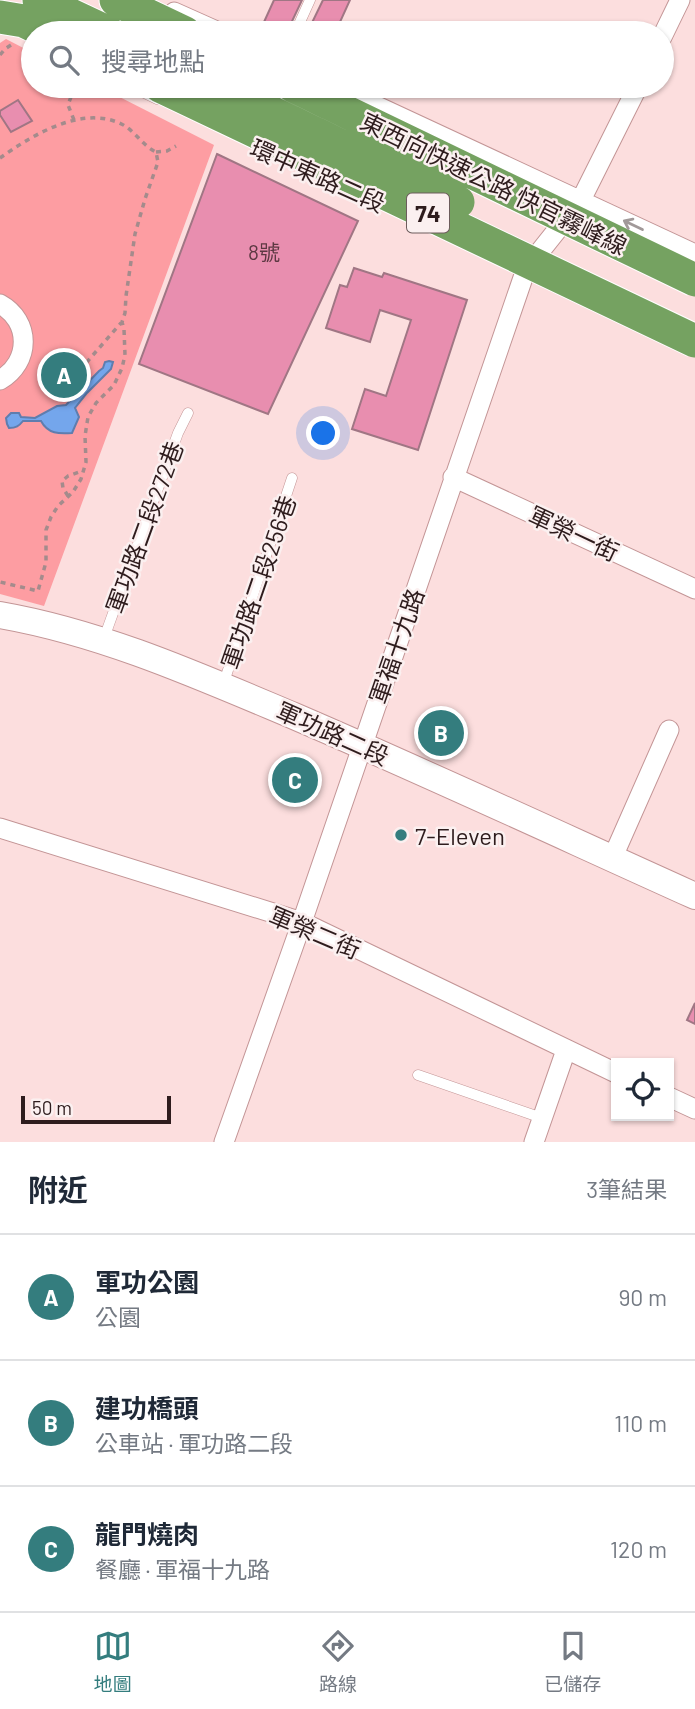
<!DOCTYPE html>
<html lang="zh-TW">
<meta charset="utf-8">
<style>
:root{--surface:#fff;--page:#f6f6f7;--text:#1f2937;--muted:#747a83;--line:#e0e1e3;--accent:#347d7e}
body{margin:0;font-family:Barlow,"Noto Sans TC",sans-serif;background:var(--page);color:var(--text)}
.controls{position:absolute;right:21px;bottom:21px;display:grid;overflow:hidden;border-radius:0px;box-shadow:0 2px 5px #0004}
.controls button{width:63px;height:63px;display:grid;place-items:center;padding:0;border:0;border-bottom:2px solid var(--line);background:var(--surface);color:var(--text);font:35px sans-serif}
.scale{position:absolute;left:21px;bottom:18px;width:150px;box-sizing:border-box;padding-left:7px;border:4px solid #2e1c1d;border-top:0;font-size:19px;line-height:24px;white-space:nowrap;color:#2e1c1d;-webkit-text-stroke:5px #fbf0f0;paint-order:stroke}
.you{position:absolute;left:324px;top:434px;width:24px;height:24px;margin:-18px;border:5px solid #fff;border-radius:50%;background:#1a73e8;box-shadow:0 0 0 10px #1a73e833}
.badge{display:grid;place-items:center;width:46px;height:46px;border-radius:50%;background:var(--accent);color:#fff;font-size:23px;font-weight:700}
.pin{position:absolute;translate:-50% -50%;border:4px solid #fff;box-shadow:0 2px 7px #0006}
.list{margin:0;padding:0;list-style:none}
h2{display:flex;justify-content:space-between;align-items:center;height:91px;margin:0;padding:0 28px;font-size:30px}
h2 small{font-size:23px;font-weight:400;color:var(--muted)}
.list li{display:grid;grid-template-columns:46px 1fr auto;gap:21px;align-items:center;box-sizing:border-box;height:126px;padding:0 28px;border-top:2px solid var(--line)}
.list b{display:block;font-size:26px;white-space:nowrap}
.list p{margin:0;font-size:23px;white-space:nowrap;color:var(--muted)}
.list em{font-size:23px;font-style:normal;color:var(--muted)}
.icon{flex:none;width:38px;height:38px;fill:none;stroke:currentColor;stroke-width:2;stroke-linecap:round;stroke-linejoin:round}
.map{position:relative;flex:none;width:695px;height:1142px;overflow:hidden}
.search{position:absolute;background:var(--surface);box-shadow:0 2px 5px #0004;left:21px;right:21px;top:21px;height:77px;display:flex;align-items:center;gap:18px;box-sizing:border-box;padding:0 24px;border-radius:38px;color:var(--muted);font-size:26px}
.sheet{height:469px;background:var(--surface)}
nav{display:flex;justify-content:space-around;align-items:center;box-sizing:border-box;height:98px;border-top:2px solid var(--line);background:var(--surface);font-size:19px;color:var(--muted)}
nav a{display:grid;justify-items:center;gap:4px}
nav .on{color:var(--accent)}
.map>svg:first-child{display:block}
.green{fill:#fd9da2}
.water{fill:#74a6ec;stroke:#5f7dae;stroke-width:2}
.building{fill:#e88eaf;stroke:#a07684;stroke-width:2}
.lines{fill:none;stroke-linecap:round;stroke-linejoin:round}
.lane-casing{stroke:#c39596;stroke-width:11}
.street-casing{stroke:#c39596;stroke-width:21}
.secondary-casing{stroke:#c39596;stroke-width:28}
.highway-casing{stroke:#fff;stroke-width:35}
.path{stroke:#a48b8c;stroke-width:3.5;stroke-dasharray:5 5;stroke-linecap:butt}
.lane{stroke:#fff;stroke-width:10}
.street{stroke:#fff;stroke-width:19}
.secondary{stroke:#fff;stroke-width:26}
.highway{stroke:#75a261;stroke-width:33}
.highway-bridge-casing{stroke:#fff;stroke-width:35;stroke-linecap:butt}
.highway-bridge{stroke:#75a261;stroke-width:33}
.oneway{stroke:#a19999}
.poi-dot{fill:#347d7e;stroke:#fbf0f0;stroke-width:2.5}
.labels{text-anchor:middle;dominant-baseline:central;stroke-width:5;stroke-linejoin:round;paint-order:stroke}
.number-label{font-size:21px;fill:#5c3842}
.shield{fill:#fbf0f0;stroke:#6c5c5c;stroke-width:2}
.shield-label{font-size:23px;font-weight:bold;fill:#2e1c1d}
.street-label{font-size:24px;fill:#2e1c1d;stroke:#fbf0f0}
.poi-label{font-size:24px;fill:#2e1c1d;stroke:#fbf0f0;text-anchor:start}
</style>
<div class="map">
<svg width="695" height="1142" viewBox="0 0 695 1142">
<rect width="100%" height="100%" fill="#fcdede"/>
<!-- green -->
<path class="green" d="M 6,39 L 33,53 L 33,86 L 98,86 L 214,145 L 44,606 L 0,594 L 0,43 Z"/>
<!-- water -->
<path class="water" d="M 109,361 L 113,362 L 111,369 L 87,393 L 75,408 L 79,417 L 72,433 C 59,434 48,434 41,421 L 23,421 C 19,426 16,428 9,428 L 7,424 L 6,418 L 11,413 L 19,413 L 21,417 L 35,418 L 57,406 L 66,405 L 99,371 L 103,368 L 105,362 Z"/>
<!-- building -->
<path class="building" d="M 274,0 L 302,0 L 287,32 L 264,22 Z
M 323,0 L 350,0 L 335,33 L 307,33 Z
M 18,100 L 32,121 L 11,132 L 0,115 L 0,111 Z
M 217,154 L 358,221 L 268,414 L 139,364 Z
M 354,268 L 382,277 L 384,273 L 467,300 L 418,450 L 352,429 L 365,389 L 386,396 L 411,320 L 380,310 L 370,342 L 326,328 L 340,285 L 347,287 Z
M 695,1003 L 695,1024 L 687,1020 Z"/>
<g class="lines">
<defs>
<path id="lane" d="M 295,33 L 310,0
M 130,86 L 157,99
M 103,641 L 178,433 L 188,413
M 223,685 L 292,478
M 418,1075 L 542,1118"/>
<path id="street" d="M 174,12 L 221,33
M 662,37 L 680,0
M 334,86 L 695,254
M 0,304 C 31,321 31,362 0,380
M 453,477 L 695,589
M 0,828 L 302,922 L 616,1073
M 612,859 L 669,730
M 669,1097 L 695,1109
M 224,1142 L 302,922 L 526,269 L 581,200 L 638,86
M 534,1142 L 566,1050"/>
<path id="secondary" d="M 0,615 C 103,633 199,676 294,716 C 429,774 562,836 695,896"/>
<path id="highway" d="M 39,0 L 109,33
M 116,0 L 185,33
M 0,17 L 24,21 L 49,33"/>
</defs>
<!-- lane casing -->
<use href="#lane" class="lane-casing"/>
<!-- street casing -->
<use href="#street" class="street-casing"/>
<!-- secondary casing -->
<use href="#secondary" class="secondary-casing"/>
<!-- highway casing -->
<use href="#highway" class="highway-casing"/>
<!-- path -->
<path class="path" d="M 0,55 L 5,49 L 11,45
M 74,120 L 68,105 L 75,86
M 156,152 L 167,151 L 176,146
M 0,158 C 31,136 78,107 117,122 C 134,128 141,145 156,152 L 158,162 L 145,199 L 135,234 L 126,296 L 125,313 L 122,322 L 124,329 L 125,355 L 122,368 L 114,385 L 96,403 L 88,417 L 85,436 L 86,462 L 81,479 L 73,492 L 58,506 L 51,517 L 46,530 L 46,562 L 38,591 L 0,582
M 44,389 L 86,363 L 121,323
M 68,496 L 63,488 L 62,481 L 68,476 L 82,471"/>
<!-- lane -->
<use href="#lane" class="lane"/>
<!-- street -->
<use href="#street" class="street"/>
<!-- secondary -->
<use href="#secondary" class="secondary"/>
<!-- highway -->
<use href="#highway" class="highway"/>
<defs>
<path id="highway-bridge" d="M 160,86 L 695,341
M 217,86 L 458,202
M 293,86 L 695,280"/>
</defs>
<!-- highway-bridge casing -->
<use href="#highway-bridge" class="highway-bridge-casing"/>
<!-- highway-bridge -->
<use href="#highway-bridge" class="highway-bridge"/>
</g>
<!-- one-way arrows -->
<defs><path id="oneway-shaft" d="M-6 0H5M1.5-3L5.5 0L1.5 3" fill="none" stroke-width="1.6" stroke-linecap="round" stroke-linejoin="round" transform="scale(1.75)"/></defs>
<use class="oneway" href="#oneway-shaft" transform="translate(633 225) rotate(-154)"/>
<!-- markers -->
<circle class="poi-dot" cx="401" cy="835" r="7"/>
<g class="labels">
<!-- number labels -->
<g class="number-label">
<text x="264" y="251">8號</text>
</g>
<!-- shield labels -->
<rect class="shield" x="407" y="193.5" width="42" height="39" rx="5"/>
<g class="shield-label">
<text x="428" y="213">74</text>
</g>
<!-- street labels -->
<g class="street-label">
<text transform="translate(318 175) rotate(24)">環中東路二段</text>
<text transform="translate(494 183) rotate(26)">東西向快速公路 快官霧峰線</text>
<text transform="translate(144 527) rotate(-70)">軍功路二段272巷</text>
<text transform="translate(574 533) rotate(25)">軍榮一街</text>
<text transform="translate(258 582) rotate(-71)">軍功路二段256巷</text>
<text transform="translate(396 646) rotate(-71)">軍福十九路</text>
<text transform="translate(333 733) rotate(24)">軍功路二段</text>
<text transform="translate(315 932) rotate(23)">軍榮二街</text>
</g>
<!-- poi labels -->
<g class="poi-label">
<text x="415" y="835">7-Eleven</text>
</g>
</g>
</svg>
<div class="controls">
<button><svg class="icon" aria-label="locate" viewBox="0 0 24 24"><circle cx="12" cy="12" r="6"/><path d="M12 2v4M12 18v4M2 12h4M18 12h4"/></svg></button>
</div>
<div class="scale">50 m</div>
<div class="you"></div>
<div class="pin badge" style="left:64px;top:375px">A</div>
<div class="pin badge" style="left:441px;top:733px">B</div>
<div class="pin badge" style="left:295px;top:780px">C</div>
<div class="search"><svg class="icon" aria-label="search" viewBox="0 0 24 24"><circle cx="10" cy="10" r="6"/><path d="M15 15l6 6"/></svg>搜尋地點</div>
</div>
<section class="sheet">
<h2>附近<small>3筆結果</small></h2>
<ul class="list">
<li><span class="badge">A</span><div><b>軍功公園</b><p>公園</p></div><em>90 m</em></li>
<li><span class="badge">B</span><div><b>建功橋頭</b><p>公車站 · 軍功路二段</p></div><em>110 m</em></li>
<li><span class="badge">C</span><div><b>龍門燒肉</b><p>餐廳 · 軍福十九路</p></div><em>120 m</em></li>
</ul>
</section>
<nav>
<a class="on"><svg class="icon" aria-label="map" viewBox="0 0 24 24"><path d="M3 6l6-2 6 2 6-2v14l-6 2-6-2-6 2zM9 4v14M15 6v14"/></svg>地圖</a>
<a><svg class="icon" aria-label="directions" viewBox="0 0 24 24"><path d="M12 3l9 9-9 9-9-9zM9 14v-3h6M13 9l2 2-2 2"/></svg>路線</a>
<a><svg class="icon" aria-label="saved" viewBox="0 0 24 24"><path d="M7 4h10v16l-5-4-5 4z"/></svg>已儲存</a>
</nav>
